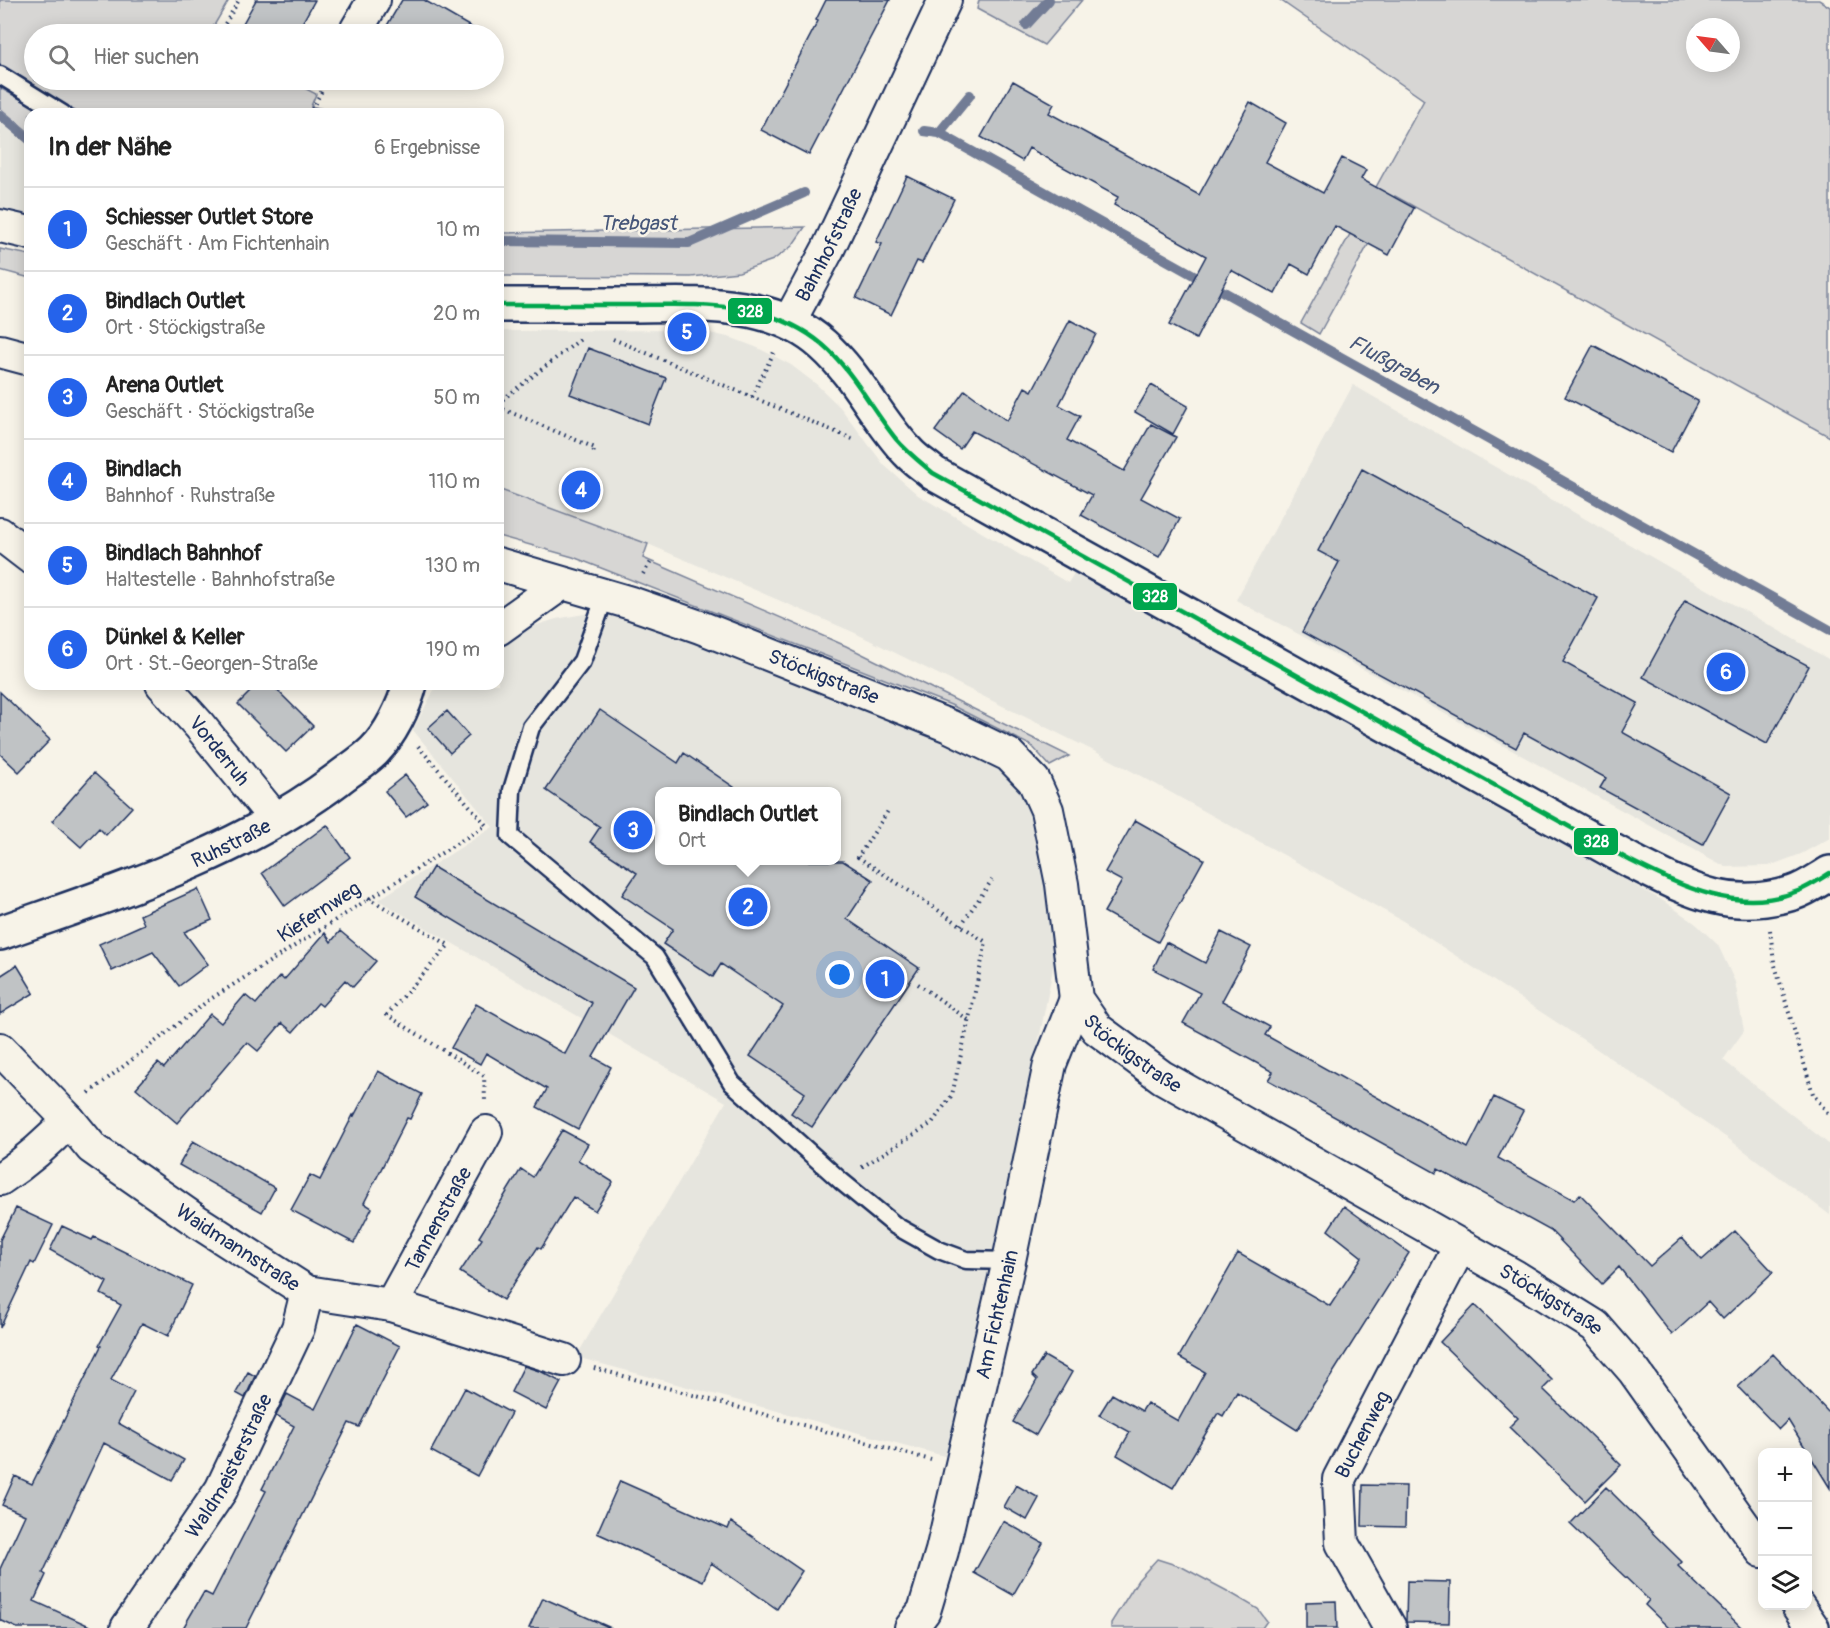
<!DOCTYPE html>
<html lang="de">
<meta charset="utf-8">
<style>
:root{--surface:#fff;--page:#f2f2f2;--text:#222;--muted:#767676;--line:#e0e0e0;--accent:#2563eb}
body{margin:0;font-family:Pangolin,sans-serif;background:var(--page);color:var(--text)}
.controls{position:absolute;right:18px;bottom:18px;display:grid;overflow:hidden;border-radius:12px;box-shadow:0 3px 15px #0003}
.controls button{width:54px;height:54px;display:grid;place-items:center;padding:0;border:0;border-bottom:2px solid var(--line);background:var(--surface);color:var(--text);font:30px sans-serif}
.compass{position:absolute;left:1686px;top:18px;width:54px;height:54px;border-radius:50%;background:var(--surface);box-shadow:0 3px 15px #0003;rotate:298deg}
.you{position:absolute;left:840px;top:975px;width:21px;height:21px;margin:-15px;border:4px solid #fff;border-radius:50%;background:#1a73e8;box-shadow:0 0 0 9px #1a73e833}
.badge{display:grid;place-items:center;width:39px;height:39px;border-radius:50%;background:var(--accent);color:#fff;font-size:20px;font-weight:700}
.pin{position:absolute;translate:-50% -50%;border:3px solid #fff;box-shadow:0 2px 6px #0006}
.popup{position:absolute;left:655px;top:787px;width:186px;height:78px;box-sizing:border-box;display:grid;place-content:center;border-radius:12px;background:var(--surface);filter:drop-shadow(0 2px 4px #0005);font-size:20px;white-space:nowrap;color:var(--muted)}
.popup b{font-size:22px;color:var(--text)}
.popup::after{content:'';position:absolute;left:50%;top:100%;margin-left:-12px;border:12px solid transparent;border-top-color:var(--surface)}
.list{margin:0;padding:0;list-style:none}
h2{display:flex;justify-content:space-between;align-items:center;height:78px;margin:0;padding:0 24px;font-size:26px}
h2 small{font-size:20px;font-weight:400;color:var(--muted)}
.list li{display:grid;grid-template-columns:39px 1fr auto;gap:18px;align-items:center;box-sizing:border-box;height:84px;padding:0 24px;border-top:2px solid var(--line)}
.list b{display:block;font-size:22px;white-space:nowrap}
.list p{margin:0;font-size:20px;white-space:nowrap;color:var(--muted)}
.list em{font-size:20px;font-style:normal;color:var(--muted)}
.icon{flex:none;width:33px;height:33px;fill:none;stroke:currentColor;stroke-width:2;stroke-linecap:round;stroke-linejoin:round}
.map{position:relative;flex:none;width:1830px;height:1628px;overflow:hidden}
.search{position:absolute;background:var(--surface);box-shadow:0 3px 15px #0003;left:24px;top:24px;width:480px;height:66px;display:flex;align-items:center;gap:15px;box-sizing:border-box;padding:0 21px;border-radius:33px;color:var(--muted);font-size:22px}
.panel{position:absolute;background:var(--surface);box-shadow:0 3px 15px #0003;left:24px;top:108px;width:480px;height:582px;border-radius:18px}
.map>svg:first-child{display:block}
.built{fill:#e6e5de;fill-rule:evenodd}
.green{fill:#d7d6d4;stroke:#798299;stroke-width:1.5;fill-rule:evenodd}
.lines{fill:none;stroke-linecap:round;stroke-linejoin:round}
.stream{stroke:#727c95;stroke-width:10}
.building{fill:#c0c3c5;stroke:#1b2f5e;stroke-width:1.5}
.lane-casing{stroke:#1b2f5e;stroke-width:21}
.street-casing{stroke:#1b2f5e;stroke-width:36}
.secondary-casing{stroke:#1b2f5e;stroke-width:38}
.path{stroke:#1b2f5e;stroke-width:4;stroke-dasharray:1.5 4.5;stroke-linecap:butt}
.lane{stroke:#f7f3e8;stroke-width:16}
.street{stroke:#f7f3e8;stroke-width:32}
.secondary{stroke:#f7f3e8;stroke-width:33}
.bus-1-casing{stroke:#f7f3e8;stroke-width:9}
.bus-1{stroke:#00a64d;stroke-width:4.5}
.labels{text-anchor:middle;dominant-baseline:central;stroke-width:5;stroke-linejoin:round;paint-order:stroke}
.street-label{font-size:20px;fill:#1b2f5e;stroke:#f7f3e8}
.water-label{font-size:21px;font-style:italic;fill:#465679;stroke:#f7f3e8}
.line-badge{stroke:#f7f3e8;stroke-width:2}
.badge-label{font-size:16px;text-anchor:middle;font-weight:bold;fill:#fff}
</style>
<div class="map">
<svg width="1830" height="1628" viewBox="0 0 1830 1628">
<rect width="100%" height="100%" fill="#f7f3e8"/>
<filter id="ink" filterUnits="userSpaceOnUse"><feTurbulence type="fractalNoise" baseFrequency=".0167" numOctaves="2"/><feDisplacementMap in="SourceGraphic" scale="12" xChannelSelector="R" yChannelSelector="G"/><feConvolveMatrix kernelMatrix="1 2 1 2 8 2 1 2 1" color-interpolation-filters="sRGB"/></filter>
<g filter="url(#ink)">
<!-- built -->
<path class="built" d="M 0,122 L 30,146 L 30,217 L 0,210 Z
M 697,330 L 732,338 L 758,348 L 791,365 L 816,384 L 840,407 L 884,465 L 918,495 L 1068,583 L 1074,573 L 1665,902 L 1696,924 L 1718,945 L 1735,982 L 1744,1031 L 1723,1060 L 1830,1145 L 1830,1215 L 1730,1140 L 1588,1043 L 1403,921 L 1150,781 L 1094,751 L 853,632 L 648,544 L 498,489 L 498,331 Z
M 1353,385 L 1830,660 L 1830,838 L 1801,854 L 1769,866 L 1726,867 L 1236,600 Z
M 601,611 L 696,641 L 943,740 L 999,767 L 1021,787 L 1035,813 L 1057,948 L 1017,1151 L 948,1457 L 576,1357 L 726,1102 L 378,900 L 493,827 L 413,730 L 434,690 L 443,684 L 498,684 L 498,645 L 518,631 L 556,619 ZM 660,792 L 837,792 L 837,860 L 660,860 Z"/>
<!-- green -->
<path class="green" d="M 0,0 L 229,0 L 209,34 L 34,34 L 34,80 L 289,80 L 316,94 L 311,106 L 343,114 L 80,114 L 0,66 Z
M 979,0 L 1082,0 L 1044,45 L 977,9 Z
M 1280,0 L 1819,0 L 1830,7 L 1830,437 L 1395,196 L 1319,334 L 1301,323 L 1424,100 ZM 1695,27 L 1731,27 L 1731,63 L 1695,63 Z
M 0,88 L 48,114 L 30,114 L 30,133 L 0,108 Z
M 805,227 L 792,246 L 773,260 L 739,272 L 691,277 L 498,276 L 498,233 Z
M 0,249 L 30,255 L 30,278 L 0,270 Z
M 498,489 L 648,544 L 643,558 L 846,646 L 1069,756 L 1050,766 L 1032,746 L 951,705 L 573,557 L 498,536 Z
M 1157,1559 L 1182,1567 L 1229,1592 L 1258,1609 L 1267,1621 L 1262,1628 L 1111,1628 L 1111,1623 L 1138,1580 Z"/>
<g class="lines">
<!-- stream -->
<path class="stream" d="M 1026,25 L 1049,0
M 0,115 L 30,140
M 924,131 L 939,133 L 1830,630
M 939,133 L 970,95
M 498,241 L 689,243 L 804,193"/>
</g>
<!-- building -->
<path class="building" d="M 256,0 L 315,0 L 296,34 L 237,34 Z
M 402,0 L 424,0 L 483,34 L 382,34 Z
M 826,0 L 890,0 L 809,155 L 761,130 L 818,21 L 816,20 Z
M 1013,81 L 1054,104 L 1049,113 L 1199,195 L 1250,102 L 1286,123 L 1265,162 L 1323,193 L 1342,158 L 1366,170 L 1361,179 L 1414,208 L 1389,255 L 1335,226 L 1309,274 L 1291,264 L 1275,294 L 1231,270 L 1196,339 L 1169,325 L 1206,256 L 1114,205 L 1118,197 L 1029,148 L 1022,161 L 981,137 Z
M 907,176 L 954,199 L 922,263 L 917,261 L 891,315 L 856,298 L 882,244 L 876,242 Z
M 1070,320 L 1096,334 L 1059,405 L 1080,416 L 1067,440 L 1124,471 L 1151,424 L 1176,437 L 1141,498 L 1180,519 L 1159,557 L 1081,515 L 1092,495 L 972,431 L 960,449 L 935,431 L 965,390 L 1007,421 L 1025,387 L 1032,391 Z
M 1593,345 L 1698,401 L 1671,452 L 1565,397 Z
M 588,348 L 666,378 L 648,424 L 570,394 Z
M 1151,385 L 1188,406 L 1173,434 L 1135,412 Z
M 1362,469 L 1598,598 L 1563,662 L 1638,703 L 1622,732 L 1731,793 L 1703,844 L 1600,788 L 1606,778 L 1524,733 L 1516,748 L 1302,632 L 1339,562 L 1318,551 Z
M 1685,600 L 1809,666 L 1767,744 L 1643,677 Z
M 258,684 L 271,684 L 313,726 L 286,752 L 238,704 Z
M 0,692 L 50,740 L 19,772 L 0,754 Z
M 600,710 L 678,763 L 684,753 L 741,792 L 660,792 L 660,861 L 843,861 L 873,880 L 847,919 L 919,968 L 812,1127 L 791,1113 L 805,1093 L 750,1056 L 783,1006 L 721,964 L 713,977 L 663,944 L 673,929 L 622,895 L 637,873 L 590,842 L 600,827 L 546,790 Z
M 447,711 L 469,736 L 450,753 L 428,728 Z
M 94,773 L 132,807 L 106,835 L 99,828 L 81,847 L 52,821 Z
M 405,775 L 427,802 L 406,817 L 385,791 Z
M 1135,820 L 1204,859 L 1158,942 L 1104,912 L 1122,881 L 1105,872 Z
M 327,825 L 350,857 L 285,906 L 262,873 Z
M 433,867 L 634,987 L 593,1057 L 611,1067 L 578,1129 L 537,1107 L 547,1089 L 486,1053 L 480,1064 L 451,1048 L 476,1004 L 565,1054 L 592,1003 L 415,897 Z
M 198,889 L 212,920 L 184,932 L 208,964 L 179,986 L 153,952 L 112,971 L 99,944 L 144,924 L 140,915 Z
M 340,931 L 376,961 L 353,987 L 345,980 L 322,1006 L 318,1003 L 293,1032 L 282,1023 L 258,1051 L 247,1042 L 177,1123 L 136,1088 L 158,1063 L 164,1068 L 210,1014 L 221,1023 L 245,995 L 256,1004 L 280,976 L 284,980 L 325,933 L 331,942 Z
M 1221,932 L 1251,947 L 1222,1001 L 1270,1027 L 1265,1035 L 1468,1148 L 1494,1097 L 1523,1111 L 1498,1158 L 1574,1200 L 1580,1194 L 1650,1266 L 1682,1238 L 1702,1260 L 1735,1231 L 1773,1272 L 1723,1319 L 1708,1302 L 1672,1335 L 1619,1267 L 1602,1284 L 1551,1231 L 1438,1169 L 1436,1173 L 1268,1080 L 1273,1072 L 1183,1023 L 1200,993 L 1153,969 L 1166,942 L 1205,963 Z
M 17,965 L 34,993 L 0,1014 L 0,976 Z
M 378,1071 L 422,1094 L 410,1119 L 407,1118 L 364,1203 L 372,1208 L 354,1243 L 291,1210 L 310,1175 L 320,1180 L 353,1115 L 354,1116 Z
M 562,1130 L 588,1144 L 578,1160 L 613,1182 L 595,1211 L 573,1197 L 541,1249 L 538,1247 L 503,1300 L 460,1272 L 482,1239 L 479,1237 L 521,1169 L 533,1177 Z
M 193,1141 L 275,1188 L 262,1212 L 179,1165 Z
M 1344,1206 L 1409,1253 L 1297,1430 L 1237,1392 L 1223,1416 L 1218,1413 L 1173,1488 L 1117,1455 L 1130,1432 L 1099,1415 L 1112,1394 L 1142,1411 L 1147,1403 L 1178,1421 L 1205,1372 L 1179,1357 L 1238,1253 L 1330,1306 L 1362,1257 L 1328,1230 Z
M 16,1208 L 53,1225 L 34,1264 L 31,1262 L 0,1328 L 0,1240 Z
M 62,1226 L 92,1240 L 94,1237 L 192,1285 L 168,1336 L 142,1323 L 111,1380 L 134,1392 L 118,1423 L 184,1460 L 172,1480 L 104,1443 L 43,1573 L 46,1575 L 34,1601 L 94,1628 L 17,1628 L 0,1620 L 0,1569 L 25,1515 L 2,1505 L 15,1476 L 32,1484 L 101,1346 L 99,1345 L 121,1305 L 101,1294 L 107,1282 L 50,1250 Z
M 1475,1305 L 1552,1380 L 1543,1389 L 1621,1465 L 1585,1501 L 1509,1427 L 1518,1418 L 1440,1342 Z
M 357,1324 L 400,1346 L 359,1427 L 349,1423 L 246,1628 L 183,1628 L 204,1592 L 212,1596 L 266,1491 L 262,1489 L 294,1426 L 276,1416 L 287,1394 L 315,1409 Z
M 1773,1354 L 1830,1414 L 1830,1488 L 1788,1420 L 1779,1429 L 1738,1387 Z
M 1044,1356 L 1072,1372 L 1036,1435 L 1013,1422 L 1037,1380 L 1032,1375 Z
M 524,1366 L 542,1372 L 561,1382 L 546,1410 L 511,1392 Z
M 248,1372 L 255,1376 L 245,1398 L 236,1393 Z
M 465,1388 L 511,1413 L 477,1476 L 431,1451 Z
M 620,1481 L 728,1529 L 731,1522 L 802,1571 L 777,1609 L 711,1563 L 703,1581 L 597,1533 Z
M 1016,1485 L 1039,1498 L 1027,1520 L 1004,1507 Z
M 1363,1485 L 1406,1486 L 1405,1527 L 1362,1526 Z
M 1606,1487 L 1682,1562 L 1678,1566 L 1742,1628 L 1669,1628 L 1645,1605 L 1649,1600 L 1570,1524 Z
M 1003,1521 L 1043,1543 L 1013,1595 L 974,1573 Z
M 1407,1581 L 1450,1582 L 1449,1623 L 1406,1622 Z
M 543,1598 L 611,1628 L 529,1628 Z
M 1336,1601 L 1337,1628 L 1306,1628 L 1306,1602 Z"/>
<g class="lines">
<defs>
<path id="lane" d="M 0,75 L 63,114
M 605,596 L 582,661 L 531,727 L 512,790 L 510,836 L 655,957 L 732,1083 L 841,1181 L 896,1226 L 939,1250 L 966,1260 L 1009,1261"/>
<g id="street">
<path d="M 354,34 L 374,0"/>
<path d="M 0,226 L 30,233"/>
<path id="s1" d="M 789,322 L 828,249 L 945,0"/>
<path d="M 0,351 L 30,359"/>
<path d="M 0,534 L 30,557"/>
<path id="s2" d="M 498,564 L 631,603 L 700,627 L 949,726 L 1009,755 L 1034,781 L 1047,810 L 1062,884 L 1076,999 L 1097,1029 L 1162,1077 L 1516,1277 L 1595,1326 L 1634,1371 L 1762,1551"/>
<path d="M 498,629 L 561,584"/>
<path id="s3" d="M 162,684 L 199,725 L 276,820"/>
<path id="s4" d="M 0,1049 L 69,1120 L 92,1148 L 198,1222 L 307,1292 L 391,1305 L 564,1360"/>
<path d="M 0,1179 C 26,1162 48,1143 69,1120"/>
<path id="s5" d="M 391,1305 L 486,1132"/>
<path d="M 1798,1606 L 1813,1628"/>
<path id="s6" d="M 127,1628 L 221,1490 L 298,1328 L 307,1292"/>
<path id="s7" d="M 911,1628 L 924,1611 L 942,1551 L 1009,1261 L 1050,1064 L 1076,999"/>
<path id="s8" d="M 1390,1628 L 1342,1543 L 1339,1479 L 1460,1246"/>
</g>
<g id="secondary">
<path d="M 498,305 C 541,305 583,305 626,305 C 692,305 770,297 823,345 C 859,377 877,420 908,452 C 915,460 925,466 933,473 L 1631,861 C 1687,889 1728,913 1793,893 C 1806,889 1818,880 1830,873"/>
<path id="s9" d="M 0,933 C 116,892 239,854 338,779 C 349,770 363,762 374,751 C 390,735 404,707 410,684"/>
</g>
</defs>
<!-- lane casing -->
<use href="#lane" class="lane-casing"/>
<!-- street casing -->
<use href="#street" class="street-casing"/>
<!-- secondary casing -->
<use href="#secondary" class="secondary-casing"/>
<!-- path -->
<path class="path" d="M 219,34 L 239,0
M 309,114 L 328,80
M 613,339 L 855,440
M 752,397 L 774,352
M 498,403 L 582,338
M 498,407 L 595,448 L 592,455
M 643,574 L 651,562
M 368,898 L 449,945 L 387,1015 L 484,1076 L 485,1100
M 961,925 L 992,880
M 1770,930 L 1774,962 L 1813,1094 L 1830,1116
M 918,984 L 970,1021
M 89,1093 L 209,1000 L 486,825 L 418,746
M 862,1167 L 932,1123 L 952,1095 L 986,942 L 858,857 L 888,811
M 594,1368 L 931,1460"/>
<!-- lane -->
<use href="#lane" class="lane"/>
<!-- street -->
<use href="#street" class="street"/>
<!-- secondary -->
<use href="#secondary" class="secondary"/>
<defs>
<path id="bus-1" d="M 498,305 C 541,305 583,305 626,305 C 693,305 768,298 823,345 C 853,371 871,408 896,439 C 907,452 920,462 933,473 L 1631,861 C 1683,887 1739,915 1798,891 C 1809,887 1820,879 1830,873"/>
</defs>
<!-- bus-1 casing -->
<use href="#bus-1" class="bus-1-casing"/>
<!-- bus-1 -->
<use href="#bus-1" class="bus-1"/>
</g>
</g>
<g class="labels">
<!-- street labels -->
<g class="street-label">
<text stroke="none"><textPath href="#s1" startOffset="87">Bahnhofstraße</textPath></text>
<text stroke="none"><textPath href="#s2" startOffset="345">Stöckigstraße</textPath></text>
<text stroke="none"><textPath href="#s3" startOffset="88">Vorderruh</textPath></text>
<text stroke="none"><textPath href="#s9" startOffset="248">Ruhstraße</textPath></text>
<text transform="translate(319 912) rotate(-33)">Kiefernweg</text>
<text stroke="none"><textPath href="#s2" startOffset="885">Stöckigstraße</textPath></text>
<text stroke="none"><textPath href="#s5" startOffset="98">Tannenstraße</textPath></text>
<text stroke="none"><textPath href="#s4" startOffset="312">Waidmannstraße</textPath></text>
<text stroke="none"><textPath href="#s2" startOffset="1371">Stöckigstraße</textPath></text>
<text stroke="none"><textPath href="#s7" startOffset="327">Am Fichtenhain</textPath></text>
<text stroke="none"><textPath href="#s8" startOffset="212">Buchenweg</textPath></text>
<text stroke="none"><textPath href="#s6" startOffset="192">Waldmeisterstraße</textPath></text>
</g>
<!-- water labels -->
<g class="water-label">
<text x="638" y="223">Trebgast</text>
<text transform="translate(1394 365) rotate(29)">Flußgraben</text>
</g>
</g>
<g class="line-badge">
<rect x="727" y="297" width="46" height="28" rx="6" fill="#00a64d"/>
<rect x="1132" y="582" width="46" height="29" rx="6" fill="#00a64d"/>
<rect x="1573" y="827" width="46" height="29" rx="6" fill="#00a64d"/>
</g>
<g class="badge-label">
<text x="750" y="317">328</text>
<text x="1155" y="602">328</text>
<text x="1596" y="847">328</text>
</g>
</svg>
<div class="controls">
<button>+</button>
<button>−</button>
<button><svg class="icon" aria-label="layers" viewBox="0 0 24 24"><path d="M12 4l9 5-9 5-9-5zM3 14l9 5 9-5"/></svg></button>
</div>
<svg class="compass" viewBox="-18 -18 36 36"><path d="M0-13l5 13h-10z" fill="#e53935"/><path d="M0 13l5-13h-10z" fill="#767676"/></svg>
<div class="you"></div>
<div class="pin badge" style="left:885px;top:979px">1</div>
<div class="pin badge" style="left:748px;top:907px">2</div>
<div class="popup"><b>Bindlach Outlet</b>Ort</div>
<div class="pin badge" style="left:633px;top:830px">3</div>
<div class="pin badge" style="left:581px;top:490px">4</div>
<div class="pin badge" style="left:687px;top:332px">5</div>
<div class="pin badge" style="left:1726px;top:672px">6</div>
<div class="search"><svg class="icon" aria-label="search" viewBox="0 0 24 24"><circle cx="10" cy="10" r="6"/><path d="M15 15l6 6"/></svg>Hier suchen</div>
<section class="panel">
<h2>In der Nähe<small>6 Ergebnisse</small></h2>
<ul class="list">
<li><span class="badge">1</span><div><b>Schiesser Outlet Store</b><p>Geschäft · Am Fichtenhain</p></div><em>10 m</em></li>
<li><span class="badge">2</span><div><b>Bindlach Outlet</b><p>Ort · Stöckigstraße</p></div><em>20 m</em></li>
<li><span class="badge">3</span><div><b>Arena Outlet</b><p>Geschäft · Stöckigstraße</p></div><em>50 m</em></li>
<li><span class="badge">4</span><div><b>Bindlach</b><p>Bahnhof · Ruhstraße</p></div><em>110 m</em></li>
<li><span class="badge">5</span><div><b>Bindlach Bahnhof</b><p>Haltestelle · Bahnhofstraße</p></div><em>130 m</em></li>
<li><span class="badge">6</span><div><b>Dünkel &amp; Keller</b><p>Ort · St.-Georgen-Straße</p></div><em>190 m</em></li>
</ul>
</section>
</div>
